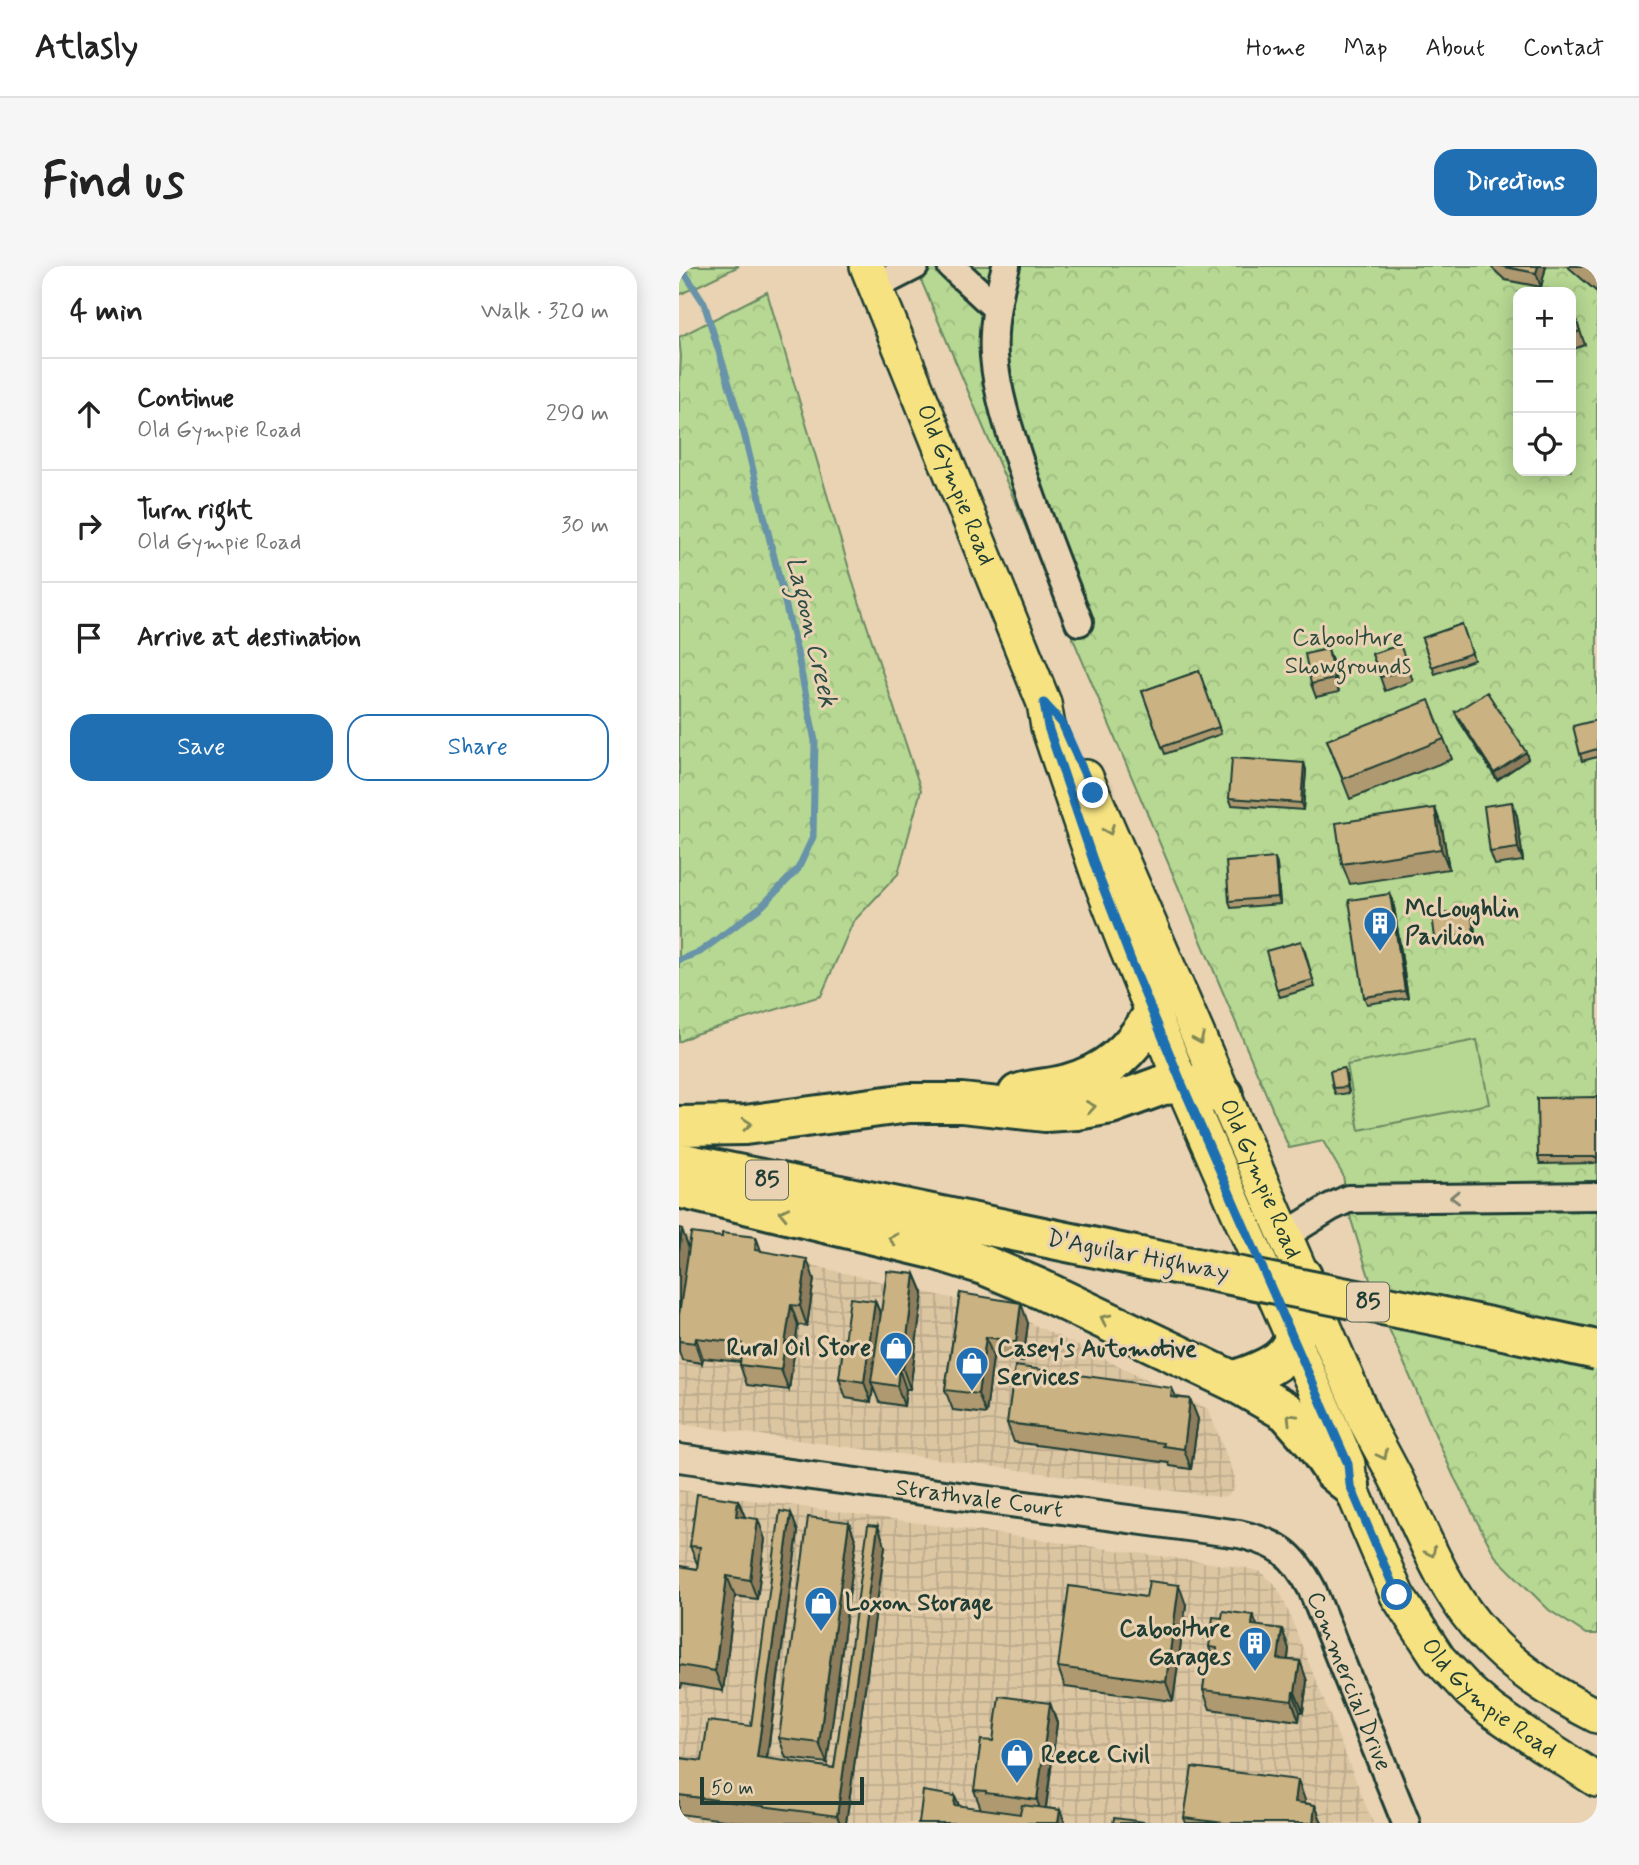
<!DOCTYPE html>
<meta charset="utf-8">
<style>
:root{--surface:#fff;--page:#f6f6f6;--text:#222;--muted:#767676;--line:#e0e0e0;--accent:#1f6fb2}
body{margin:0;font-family:Mynerve,sans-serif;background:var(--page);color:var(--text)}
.controls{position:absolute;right:21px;top:21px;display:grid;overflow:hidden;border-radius:14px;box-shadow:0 4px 18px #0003}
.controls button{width:63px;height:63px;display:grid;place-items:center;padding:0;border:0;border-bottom:2px solid var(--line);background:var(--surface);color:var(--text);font:35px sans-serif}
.scale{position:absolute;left:21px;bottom:18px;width:164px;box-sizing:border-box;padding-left:7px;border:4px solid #1f3d34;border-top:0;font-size:19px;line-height:24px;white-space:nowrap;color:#1f3d34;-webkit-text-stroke:5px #e9d3b2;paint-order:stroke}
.stop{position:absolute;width:21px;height:21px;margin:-16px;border:5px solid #1f6fb2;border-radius:50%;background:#fff}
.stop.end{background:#1f6fb2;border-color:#fff;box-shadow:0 2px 7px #0008}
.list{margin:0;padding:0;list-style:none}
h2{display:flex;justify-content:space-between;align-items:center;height:91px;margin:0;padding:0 28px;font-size:30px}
h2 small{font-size:23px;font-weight:400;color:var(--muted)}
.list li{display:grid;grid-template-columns:46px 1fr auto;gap:21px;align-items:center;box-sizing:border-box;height:112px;padding:0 28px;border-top:2px solid var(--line)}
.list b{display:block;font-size:26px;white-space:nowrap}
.list p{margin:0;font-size:23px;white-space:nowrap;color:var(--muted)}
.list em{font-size:23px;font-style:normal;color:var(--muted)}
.actions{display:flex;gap:14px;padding:21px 28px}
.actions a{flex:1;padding:16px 0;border:2px solid var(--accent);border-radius:21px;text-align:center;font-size:24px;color:var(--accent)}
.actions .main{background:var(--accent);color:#fff}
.icon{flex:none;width:38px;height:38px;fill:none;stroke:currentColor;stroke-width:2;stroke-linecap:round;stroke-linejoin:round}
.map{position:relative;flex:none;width:918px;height:1557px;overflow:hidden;border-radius:21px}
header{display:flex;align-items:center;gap:42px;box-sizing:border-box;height:98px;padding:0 35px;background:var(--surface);border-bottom:2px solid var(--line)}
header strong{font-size:33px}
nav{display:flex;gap:38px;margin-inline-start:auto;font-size:24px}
.intro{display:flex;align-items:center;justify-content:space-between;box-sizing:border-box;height:168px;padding:0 42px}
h1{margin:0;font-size:49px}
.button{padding:18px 32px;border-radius:21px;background:var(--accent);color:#fff;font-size:24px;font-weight:700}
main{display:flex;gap:42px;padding:0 42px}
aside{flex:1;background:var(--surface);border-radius:21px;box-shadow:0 4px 18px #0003}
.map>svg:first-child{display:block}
.industrial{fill:url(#industrial-grid)}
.forest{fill:url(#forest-crowns);stroke:#6a8a63;stroke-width:2;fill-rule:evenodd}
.garden{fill:#b6d892;stroke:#6a8a63;stroke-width:2}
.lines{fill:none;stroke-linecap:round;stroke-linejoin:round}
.stream{stroke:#6893a8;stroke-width:7}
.minor-casing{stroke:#1f3d34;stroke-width:32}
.major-casing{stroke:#1f3d34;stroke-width:38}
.highway-casing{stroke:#1f3d34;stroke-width:44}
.minor{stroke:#e9d3b2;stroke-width:26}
.major{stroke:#f6e281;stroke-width:33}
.highway{stroke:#f6e281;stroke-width:38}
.highway-bridge-casing{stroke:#1f3d34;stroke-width:44;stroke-linecap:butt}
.highway-bridge{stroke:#f6e281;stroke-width:38}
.wall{fill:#ae9970;stroke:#1f3d34;stroke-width:2}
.shaded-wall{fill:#8d7d5b;stroke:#1f3d34;stroke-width:2}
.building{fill:#cab282;stroke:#1f3d34;stroke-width:2}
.oneway{stroke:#808757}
.oneway2{stroke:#7a806d}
.route{stroke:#1f6fb2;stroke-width:9}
.labels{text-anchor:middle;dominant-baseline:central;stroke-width:6;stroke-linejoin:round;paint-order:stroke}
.shield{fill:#e9d3b2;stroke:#5c6a5a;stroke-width:2}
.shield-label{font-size:23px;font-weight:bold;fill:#1f3d34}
.street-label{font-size:24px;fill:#1f3d34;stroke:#e9d3b2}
.park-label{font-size:24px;fill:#2e4c3d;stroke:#e9d3b2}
.poi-label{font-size:24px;font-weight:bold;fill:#1f3d34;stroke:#e9d3b2;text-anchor:start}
.water-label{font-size:26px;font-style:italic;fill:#2b4b47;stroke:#e9d3b2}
</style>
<header>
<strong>Atlasly</strong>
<nav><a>Home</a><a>Map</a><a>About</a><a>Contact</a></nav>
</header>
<div class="intro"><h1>Find us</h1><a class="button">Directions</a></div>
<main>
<aside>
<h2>4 min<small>Walk · 320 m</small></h2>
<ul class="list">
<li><svg class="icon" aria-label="ahead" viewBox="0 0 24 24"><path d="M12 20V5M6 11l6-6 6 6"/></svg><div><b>Continue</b><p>Old Gympie Road</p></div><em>290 m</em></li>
<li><svg class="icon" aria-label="right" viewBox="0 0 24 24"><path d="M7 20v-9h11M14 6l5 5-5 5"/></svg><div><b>Turn right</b><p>Old Gympie Road</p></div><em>30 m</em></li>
<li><svg class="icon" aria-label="arrive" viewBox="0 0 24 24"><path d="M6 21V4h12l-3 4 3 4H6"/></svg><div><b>Arrive at destination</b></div></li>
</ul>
<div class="actions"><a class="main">Save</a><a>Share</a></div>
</aside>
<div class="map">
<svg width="918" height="1557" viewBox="0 0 918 1557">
<defs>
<pattern id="industrial-grid" width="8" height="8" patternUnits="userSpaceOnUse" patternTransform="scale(1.75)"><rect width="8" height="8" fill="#dcc6a2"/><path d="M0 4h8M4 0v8" fill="none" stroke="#bcab8c"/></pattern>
<pattern id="forest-crowns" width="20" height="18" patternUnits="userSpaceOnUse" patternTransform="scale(1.75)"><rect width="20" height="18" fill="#b6d892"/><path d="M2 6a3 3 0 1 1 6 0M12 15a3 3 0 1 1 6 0" fill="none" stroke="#9cba7e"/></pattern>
</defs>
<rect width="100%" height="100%" fill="#e9d3b2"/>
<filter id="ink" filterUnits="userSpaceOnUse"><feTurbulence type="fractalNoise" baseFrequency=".0143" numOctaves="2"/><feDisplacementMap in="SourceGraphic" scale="14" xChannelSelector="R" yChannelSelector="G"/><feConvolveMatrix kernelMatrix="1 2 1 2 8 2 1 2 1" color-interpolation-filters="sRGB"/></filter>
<g filter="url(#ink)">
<!-- industrial -->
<path class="industrial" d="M 0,968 L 327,1045 L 529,1143 L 556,1211 L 556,1221 L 550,1229 L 539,1231 L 0,1158 Z
M 0,1224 L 568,1302 L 582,1306 L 595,1317 L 603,1330 L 694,1557 L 0,1557 Z"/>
<!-- forest -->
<path class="forest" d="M 0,0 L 60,0 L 0,29 Z
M 236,0 L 918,0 L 918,1368 L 907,1368 L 870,1344 L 816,1290 L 774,1209 L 697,1033 L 669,944 L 664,909 L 644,875 L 610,882 ZM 839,26 L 892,26 L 892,205 L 839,205 Z
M 88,26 L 176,323 L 242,524 L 219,608 L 174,656 L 142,730 L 16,768 L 0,776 L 0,131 L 2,90 L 0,71 Z"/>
<!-- garden -->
<path class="garden" d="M 798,774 L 810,838 L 680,864 L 668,799 Z"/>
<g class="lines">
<!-- stream -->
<path class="stream" d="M 0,694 L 21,686 L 83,640 L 119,603 L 134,571 L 136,475 L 118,386 L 65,167 L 25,37 L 1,0"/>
<defs>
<g id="minor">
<path d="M 272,0 L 316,41"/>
<path d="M 327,0 C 319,29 313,59 315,90 C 318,126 329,160 340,194 C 357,249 379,302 400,356"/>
<path d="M 197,20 L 236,0"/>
<path d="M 605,970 L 652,941 L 669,933 L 918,930"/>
<path id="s1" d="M 0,1192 L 560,1268 C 599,1277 614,1287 633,1323 L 727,1557"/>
</g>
<g id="major">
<path id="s2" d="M 188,0 L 365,437 L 369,461 L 418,606 L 446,679 L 503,818 L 669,1198 L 671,1219 L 718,1329 L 760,1393 L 791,1426 L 812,1444 L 863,1479 L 918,1514"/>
<path id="s3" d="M 407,511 L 686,1154 C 698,1178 712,1201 723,1225 C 745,1270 763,1318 795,1357 C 827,1397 872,1427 918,1450"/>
</g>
<path id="highway" d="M 339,828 C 354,822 372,823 388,818 C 429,807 453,784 474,748
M 0,860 L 66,859 L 230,837 L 283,837 L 366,846 L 398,844 L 432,838 L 484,819 L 503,818 L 516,819 L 544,829
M 0,896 L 461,991
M 0,922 L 254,983 L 305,999 L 359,1022 L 554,1115 L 608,1146 L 636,1178 L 654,1205 L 671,1219
M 554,1115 C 570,1109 587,1104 600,1094 C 624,1075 622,1038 623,1010"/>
</defs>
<!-- minor casing -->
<use href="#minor" class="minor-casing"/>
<!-- major casing -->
<use href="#major" class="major-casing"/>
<!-- highway casing -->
<use href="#highway" class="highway-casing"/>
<!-- minor -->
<use href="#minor" class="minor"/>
<!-- major -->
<use href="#major" class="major"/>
<!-- highway -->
<use href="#highway" class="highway"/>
<defs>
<path id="highway-bridge" d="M 461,991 L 759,1050 L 918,1084"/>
</defs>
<!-- highway-bridge casing -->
<use href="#highway-bridge" class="highway-bridge-casing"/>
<!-- highway-bridge -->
<use href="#highway-bridge" class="highway-bridge"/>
</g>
<!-- wall -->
<path class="wall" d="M 811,0 L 867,0 L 862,21 L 826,14 Z
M 888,0 L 918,0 L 918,26 Z
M 895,48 L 906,79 L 892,84 L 892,49 Z
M 783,358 L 795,394 L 756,408 L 743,372 Z
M 721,379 L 734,415 L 706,425 L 693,388 Z
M 654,397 L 660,426 L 637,431 L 632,418 Z
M 520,405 L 542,468 L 486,488 L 463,425 Z
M 776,446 L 847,486 L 849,493 L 818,514 L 779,453 Z
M 918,454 L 918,491 L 903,495 L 901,488 Z
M 765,473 L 773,493 L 671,533 L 648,474 Z
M 625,497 L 627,504 L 624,544 L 553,539 L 550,532 Z
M 756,542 L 763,562 L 770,603 L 671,618 L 663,598 Z
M 838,550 L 844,595 L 816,599 L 811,586 Z
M 598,599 L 601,638 L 552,642 L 550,635 Z
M 711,628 L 714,634 L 729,732 L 688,738 L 685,731 Z
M 792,644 L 794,651 L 797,674 L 758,679 L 756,672 Z
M 625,682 L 636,721 L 601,731 L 598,724 Z
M 667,809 L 670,827 L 657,829 L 654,822 Z
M 918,831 L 918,897 L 861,898 L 859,891 Z
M 0,962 L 10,982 L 43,971 L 77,971 L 82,985 L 135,1013 L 128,1060 L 119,1059 L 110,1124 L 68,1119 L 61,1099 L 61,1096 L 24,1092 L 23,1097 L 3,1094 L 0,1085 Z
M 236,1008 L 244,1027 L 231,1123 L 227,1123 L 225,1140 L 200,1136 L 194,1121 L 192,1136 L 167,1132 L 160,1112 L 196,1035 L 202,1049 Z
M 281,1027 L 349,1057 L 344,1096 L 314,1091 L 307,1148 L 274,1144 L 266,1124 Z
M 493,1122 L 497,1131 L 511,1133 L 519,1153 L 512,1203 L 491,1200 L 490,1197 L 335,1176 L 328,1157 Z
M 59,1234 L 66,1251 L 86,1273 L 78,1333 L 56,1330 L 44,1425 L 3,1418 L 2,1422 L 0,1422 L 0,1300 L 18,1303 L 19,1300 L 11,1280 Z
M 112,1247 L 119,1266 L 88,1493 L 155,1502 L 199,1260 L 206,1280 L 167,1557 L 67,1557 L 0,1548 L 0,1492 L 23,1495 L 72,1460 Z
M 170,1256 L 177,1276 L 148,1497 L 107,1492 L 100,1472 Z
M 507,1339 L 494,1435 L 386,1421 L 379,1401 Z
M 574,1349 L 578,1360 L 603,1363 L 610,1383 L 609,1394 L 621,1395 L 628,1415 L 624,1446 L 621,1446 L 620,1455 L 531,1443 L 524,1424 L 534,1393 L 530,1381 L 543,1352 Z
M 371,1437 L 378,1457 L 367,1542 L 381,1544 L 386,1557 L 240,1557 L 276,1530 L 280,1540 L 302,1543 L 295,1524 L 314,1475 Z
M 626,1534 L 626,1537 L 636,1539 L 643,1557 L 507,1557 L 505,1552 Z"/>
<!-- shaded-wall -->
<path class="shaded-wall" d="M 859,0 L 867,0 L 862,21 L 857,7 Z
M 649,383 L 654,397 L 660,426 L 655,413 Z
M 847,486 L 849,493 L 818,514 L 815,507 Z
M 625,497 L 627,504 L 624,544 L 622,537 Z
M 833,536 L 838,550 L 844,595 L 839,582 Z
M 756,542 L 763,562 L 770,603 L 762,583 Z
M 596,592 L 598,599 L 601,638 L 599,631 Z
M 711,628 L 714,634 L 729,732 L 726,725 Z
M 792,644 L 794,651 L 797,674 L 795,667 Z
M 665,802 L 667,809 L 670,827 L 668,821 Z
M 3,963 L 10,983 L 0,1060 L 0,985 Z
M 77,971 L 84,991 L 76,984 Z
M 128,993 L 135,1013 L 128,1060 L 121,1040 Z
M 236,1008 L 244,1027 L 231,1123 L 224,1103 Z
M 196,1035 L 204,1055 L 192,1116 L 194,1121 L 192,1136 L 185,1116 Z
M 342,1037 L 349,1057 L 344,1096 L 337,1076 Z
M 112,1039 L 119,1059 L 110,1124 L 102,1104 Z
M 307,1071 L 314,1091 L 307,1148 L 299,1128 Z
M 17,1072 L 24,1092 L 23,1097 L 16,1077 Z
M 220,1103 L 227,1123 L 225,1140 L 218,1120 Z
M 511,1133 L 519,1153 L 512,1203 L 505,1183 Z
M 59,1234 L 67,1254 L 57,1250 Z
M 112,1247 L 119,1266 L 85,1511 L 78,1491 Z
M 79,1253 L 86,1273 L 78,1333 L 71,1314 Z
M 170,1256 L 177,1276 L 148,1497 L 140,1477 Z
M 199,1260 L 206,1280 L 167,1557 L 161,1557 L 158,1550 Z
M 48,1310 L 56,1330 L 44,1425 L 36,1405 Z
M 500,1319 L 507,1339 L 494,1435 L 487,1416 Z
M 574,1349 L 582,1369 L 573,1359 Z
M 603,1363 L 610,1383 L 606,1412 L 599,1393 Z
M 621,1395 L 628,1415 L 624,1446 L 616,1426 Z
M 614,1426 L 621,1446 L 620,1455 L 613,1435 Z
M 371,1437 L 378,1457 L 365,1554 L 358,1534 Z
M 619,1514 L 626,1534 L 623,1556 L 616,1536 Z
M 276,1530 L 284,1549 L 275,1539 Z
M 636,1539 L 643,1557 L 634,1557 Z
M 381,1544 L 386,1557 L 379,1557 Z"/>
<!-- building -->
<path class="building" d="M 821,0 L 859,0 L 857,7 Z
M 908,0 L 918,0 L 918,9 Z
M 895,48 L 901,65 L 892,69 L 892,49 Z
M 783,358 L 793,387 L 753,401 L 743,372 Z
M 721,379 L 730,402 L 702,411 L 693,388 Z
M 649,383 L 655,413 L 632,418 L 626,388 Z
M 520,405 L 540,461 L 483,481 L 463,425 Z
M 808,426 L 847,486 L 815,507 L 776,446 Z
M 750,434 L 765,473 L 664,513 L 648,474 Z
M 918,454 L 918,483 L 901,488 L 894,460 Z
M 553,492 L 625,497 L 622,537 L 550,532 Z
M 833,536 L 839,582 L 811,586 L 805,540 Z
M 756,542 L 762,583 L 663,598 L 657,557 Z
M 596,592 L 599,631 L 550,635 L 547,596 Z
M 711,628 L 726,725 L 685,731 L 670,634 Z
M 792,644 L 795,667 L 756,672 L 753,649 Z
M 622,675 L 634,714 L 598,724 L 587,685 Z
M 665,802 L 668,821 L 654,822 L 651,805 Z
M 918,831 L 918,891 L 859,891 L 858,832 Z
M 0,962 L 3,963 L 0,985 Z
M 12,967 L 43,971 L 43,967 L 77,971 L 76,984 L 128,993 L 121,1040 L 112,1039 L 102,1104 L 61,1099 L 63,1077 L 17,1072 L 16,1077 L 0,1075 L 0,1049 Z
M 208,1005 L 236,1008 L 224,1103 L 220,1103 L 218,1120 L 192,1116 Z
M 281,1027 L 342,1037 L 337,1076 L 307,1071 L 299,1128 L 266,1124 Z
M 171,1032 L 196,1035 L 185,1116 L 160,1112 Z
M 336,1100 L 493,1122 L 492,1131 L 511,1133 L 505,1183 L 484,1180 L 485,1177 L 328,1157 Z
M 18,1228 L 59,1234 L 57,1250 L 79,1253 L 71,1314 L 48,1310 L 36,1405 L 0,1399 L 0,1300 L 18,1303 L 21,1281 L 11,1280 Z
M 101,1245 L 112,1247 L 78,1491 L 155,1502 L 189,1259 L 199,1260 L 158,1550 L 0,1529 L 0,1492 L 23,1495 L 29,1455 L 72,1460 Z
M 129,1251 L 170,1256 L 140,1477 L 100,1472 Z
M 470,1315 L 500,1319 L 487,1416 L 379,1401 L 390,1320 L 467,1331 Z
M 544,1345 L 574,1349 L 573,1359 L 603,1363 L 599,1393 L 621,1395 L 616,1426 L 614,1426 L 613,1435 L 524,1424 L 528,1393 L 537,1394 L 538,1382 L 530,1381 L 534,1351 L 543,1352 Z
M 320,1430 L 371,1437 L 358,1534 L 307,1527 L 307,1525 L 295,1524 L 302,1474 L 314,1475 Z
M 513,1501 L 619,1514 L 616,1536 L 636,1539 L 634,1557 L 545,1557 L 505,1552 Z
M 244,1525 L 276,1530 L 275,1539 L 341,1548 L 343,1539 L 381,1544 L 379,1557 L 240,1557 Z
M 435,1552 L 473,1557 L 434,1557 Z"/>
<!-- one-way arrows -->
<defs><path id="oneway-chevron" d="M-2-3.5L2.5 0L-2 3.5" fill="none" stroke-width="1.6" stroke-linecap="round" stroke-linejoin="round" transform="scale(1.75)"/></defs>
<g class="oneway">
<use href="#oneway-chevron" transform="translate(430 564) rotate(67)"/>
<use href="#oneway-chevron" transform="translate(520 773) rotate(67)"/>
<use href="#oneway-chevron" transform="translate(412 841) rotate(-10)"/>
<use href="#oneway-chevron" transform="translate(68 858) rotate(-4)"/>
<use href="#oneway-chevron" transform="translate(105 947) rotate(-167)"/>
<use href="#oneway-chevron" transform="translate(214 973) rotate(-166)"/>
<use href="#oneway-chevron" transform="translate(426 1053) rotate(-154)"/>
<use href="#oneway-chevron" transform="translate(612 1152) rotate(-135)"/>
<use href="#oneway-chevron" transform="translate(704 1189) rotate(62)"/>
<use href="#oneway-chevron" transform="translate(752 1286) rotate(63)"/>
</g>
<use class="oneway2" href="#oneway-chevron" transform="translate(776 931) rotate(179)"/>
</g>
<g class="lines" filter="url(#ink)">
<!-- route -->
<path class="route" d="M 414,527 L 383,457 L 365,437 L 369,461 L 418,606 L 455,702 L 503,818 L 669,1198 L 671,1219 L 718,1329"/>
</g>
<!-- icons -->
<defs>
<symbol id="building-pin" viewBox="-11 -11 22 30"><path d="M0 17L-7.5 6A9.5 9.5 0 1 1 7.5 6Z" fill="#1f6fb2" stroke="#e9d3b2"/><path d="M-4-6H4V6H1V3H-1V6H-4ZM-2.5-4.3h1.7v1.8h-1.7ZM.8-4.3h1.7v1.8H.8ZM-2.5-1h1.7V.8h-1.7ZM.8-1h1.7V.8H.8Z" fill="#fff"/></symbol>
<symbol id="shop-pin" viewBox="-11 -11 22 30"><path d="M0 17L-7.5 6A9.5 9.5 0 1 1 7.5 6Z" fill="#1f6fb2" stroke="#e9d3b2"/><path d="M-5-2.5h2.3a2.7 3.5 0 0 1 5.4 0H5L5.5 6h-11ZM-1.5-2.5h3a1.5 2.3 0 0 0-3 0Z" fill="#fff"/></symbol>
</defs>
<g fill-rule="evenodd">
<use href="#building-pin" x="682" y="638" width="38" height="52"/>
<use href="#shop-pin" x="198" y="1063" width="38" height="52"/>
<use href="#shop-pin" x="274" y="1078" width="38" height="52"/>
<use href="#shop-pin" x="123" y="1318" width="38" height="52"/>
<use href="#building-pin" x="557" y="1358" width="38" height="52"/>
<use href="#shop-pin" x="319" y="1470" width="38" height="52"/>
</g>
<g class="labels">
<!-- shield labels -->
<g class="shield">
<rect x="67" y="894.5" width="42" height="39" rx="5"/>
<rect x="668" y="1016.5" width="42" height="39" rx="5"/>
</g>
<g class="shield-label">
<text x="88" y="914">85</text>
<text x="689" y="1036">85</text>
</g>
<!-- street labels -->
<g class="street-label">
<text stroke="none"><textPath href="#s2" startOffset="236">Old Gympie Road</textPath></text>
<text stroke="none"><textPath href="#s3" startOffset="438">Old Gympie Road</textPath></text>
<text transform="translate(459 990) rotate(11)">D'Aguilar Highway</text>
<text stroke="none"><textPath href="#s1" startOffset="303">Strathvale Court</textPath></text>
<text stroke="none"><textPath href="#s1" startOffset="760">Commercial Drive</textPath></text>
<text stroke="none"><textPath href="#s2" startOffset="1573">Old Gympie Road</textPath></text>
</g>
<!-- park labels -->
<g class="park-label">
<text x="669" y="372">Caboolture<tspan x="669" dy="28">Showgrounds</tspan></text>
</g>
<!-- poi labels -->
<g class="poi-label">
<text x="726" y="643">McLoughlin<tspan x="726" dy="28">Pavilion</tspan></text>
<text x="192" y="1082" text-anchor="end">Rural Oil Store</text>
<text x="318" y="1083">Casey's Automotive<tspan x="318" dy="28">Services</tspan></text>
<text x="166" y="1337">Loxon Storage</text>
<text x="552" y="1363" text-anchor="end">Caboolture<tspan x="552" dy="28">Garages</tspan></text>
<text x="362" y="1489">Reece Civil</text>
</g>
<!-- water labels -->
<g class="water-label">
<text transform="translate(132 366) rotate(77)">Lagoon Creek</text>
</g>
</g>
</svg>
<div class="controls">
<button>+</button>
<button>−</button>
<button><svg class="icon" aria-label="locate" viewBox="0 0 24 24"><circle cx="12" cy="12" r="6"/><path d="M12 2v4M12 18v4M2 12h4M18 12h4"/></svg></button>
</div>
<div class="scale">50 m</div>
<div class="stop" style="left:718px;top:1329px"></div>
<div class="stop end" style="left:414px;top:527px"></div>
</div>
</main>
